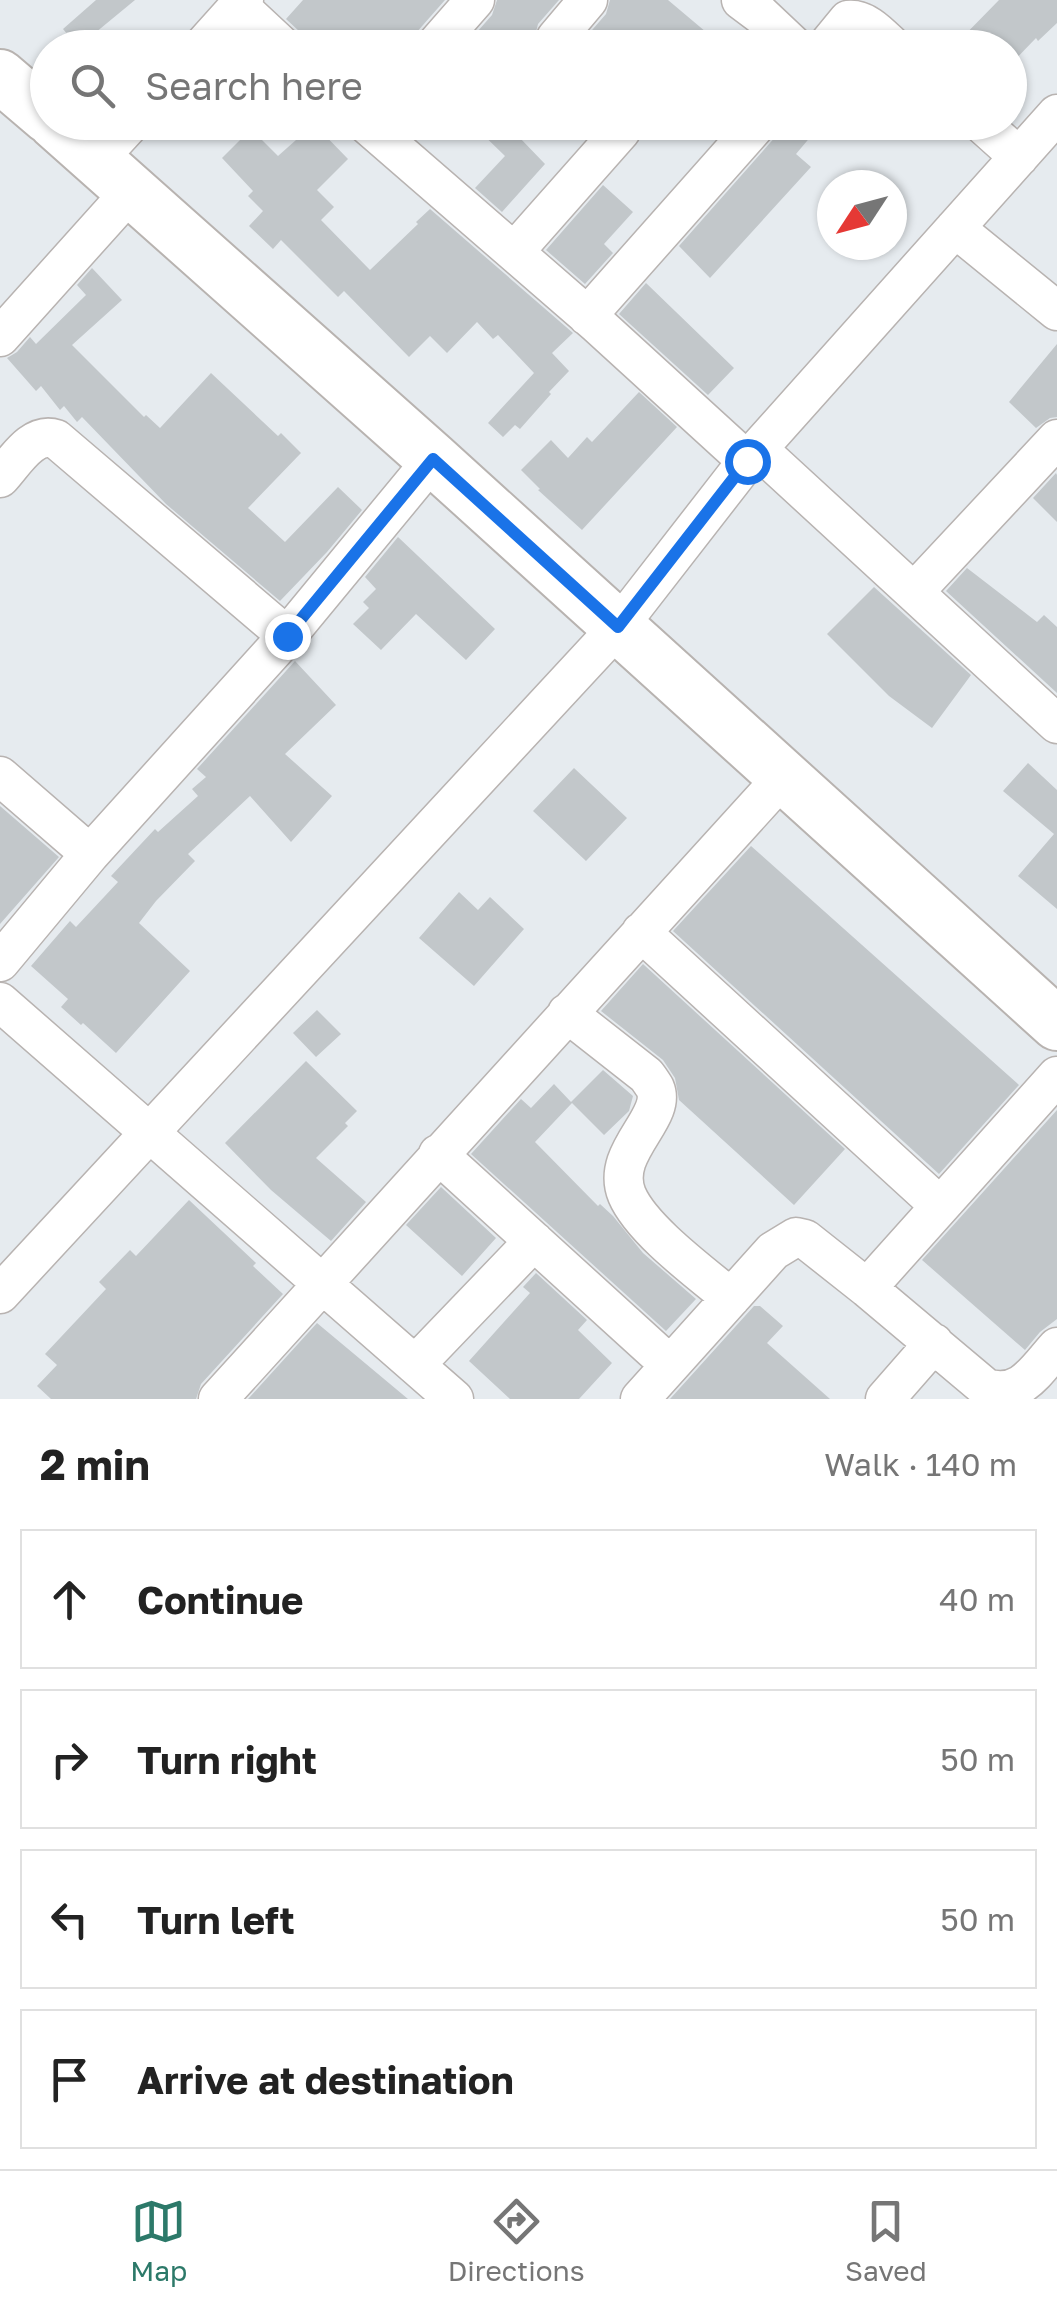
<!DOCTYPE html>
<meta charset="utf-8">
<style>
:root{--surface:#fff;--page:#f2f2f2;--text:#222;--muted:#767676;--line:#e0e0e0;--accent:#2c7969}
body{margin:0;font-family:"Golos Text",sans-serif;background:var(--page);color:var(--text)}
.compass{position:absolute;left:817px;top:170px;width:90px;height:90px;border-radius:50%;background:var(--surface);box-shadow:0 2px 8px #0004;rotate:234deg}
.stop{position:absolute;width:30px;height:30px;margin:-22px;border:8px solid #1a73e8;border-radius:50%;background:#fff}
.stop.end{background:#1a73e8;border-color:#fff;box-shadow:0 2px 10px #0008}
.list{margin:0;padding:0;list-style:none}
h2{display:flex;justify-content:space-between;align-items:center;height:130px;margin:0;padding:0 40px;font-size:42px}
h2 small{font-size:32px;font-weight:400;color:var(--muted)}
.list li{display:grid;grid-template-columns:65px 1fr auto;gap:30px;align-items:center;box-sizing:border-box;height:140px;margin:0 20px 20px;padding:0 20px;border:2px solid var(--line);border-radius:0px}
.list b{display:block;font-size:38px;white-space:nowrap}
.list em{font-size:32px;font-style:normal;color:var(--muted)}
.icon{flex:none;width:55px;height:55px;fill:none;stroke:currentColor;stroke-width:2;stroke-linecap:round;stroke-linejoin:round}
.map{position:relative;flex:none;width:1057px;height:1399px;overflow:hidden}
.search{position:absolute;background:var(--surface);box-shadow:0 2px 8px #0004;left:30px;right:30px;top:30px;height:110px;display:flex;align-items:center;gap:25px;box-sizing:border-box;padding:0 35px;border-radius:55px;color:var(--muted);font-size:38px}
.sheet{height:770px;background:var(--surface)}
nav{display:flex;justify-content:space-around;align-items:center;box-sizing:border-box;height:140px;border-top:2px solid var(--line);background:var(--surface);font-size:28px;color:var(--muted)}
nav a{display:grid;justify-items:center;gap:5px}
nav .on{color:var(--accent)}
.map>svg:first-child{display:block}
.building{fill:#c2c7ca}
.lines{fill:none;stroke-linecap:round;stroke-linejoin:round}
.minor-casing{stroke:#b8b3b1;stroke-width:41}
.secondary-casing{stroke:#b8b3b0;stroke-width:56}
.minor{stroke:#fff;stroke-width:38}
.secondary{stroke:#fff;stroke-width:52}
.route{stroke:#1a73e8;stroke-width:12}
</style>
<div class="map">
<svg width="1057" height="1399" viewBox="0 0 1057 1399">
<rect width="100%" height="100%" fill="#e6ebef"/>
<!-- building -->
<path class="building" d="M 96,0 L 135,0 L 78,47 L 63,29 Z
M 303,0 L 445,0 L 416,33 L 411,48 L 308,48 L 300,32 L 286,19 Z
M 497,0 L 559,0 L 538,24 L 534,40 L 529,45 L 511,30 L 492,48 L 463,48 L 492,15 Z
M 610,0 L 668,0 L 725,48 L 664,48 L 645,31 L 632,45 L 621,34 L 608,48 L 597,48 L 586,37 L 606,14 Z
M 999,0 L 1057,0 L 1057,23 L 1038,41 L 1036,38 L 1010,65 L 1010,48 L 952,48 Z
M 470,122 L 533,122 L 519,137 L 545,164 L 502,212 L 475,188 L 505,156 Z
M 791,122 L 823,122 L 796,154 L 811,167 L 710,278 L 679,246 L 777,135 Z
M 314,124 L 348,159 L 317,190 L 334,207 L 321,220 L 370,270 L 418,224 L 416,222 L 430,209 L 573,333 L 552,353 L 569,371 L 549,392 L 551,394 L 520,429 L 515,425 L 503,437 L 488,423 L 534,373 L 498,335 L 493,339 L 477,322 L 447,353 L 430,336 L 409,357 L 344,291 L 338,297 L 281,240 L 273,249 L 249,226 L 263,211 L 248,196 L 253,191 L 222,158 L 251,129 L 278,156 Z
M 603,185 L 633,212 L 604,244 L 613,253 L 585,284 L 546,250 Z
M 92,268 L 122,300 L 72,345 L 144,417 L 146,415 L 160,428 L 211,373 L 278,436 L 281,433 L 301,453 L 248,508 L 285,542 L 338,487 L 362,510 L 327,552 L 280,601 L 166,504 L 82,417 L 77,422 L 64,406 L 60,410 L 41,386 L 36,391 L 7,358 L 17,352 L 30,337 L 36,344 L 86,295 L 77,285 Z
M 646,283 L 734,368 L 708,395 L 619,314 Z
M 1057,344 L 1057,417 L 1050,418 L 1036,428 L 1009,402 Z
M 639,392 L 677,427 L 582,530 L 538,490 L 540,489 L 521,470 L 551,440 L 568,458 L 587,437 L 592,442 Z
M 1056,473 L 1057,475 L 1057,522 L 1033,498 Z
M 398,537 L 495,629 L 466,660 L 416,614 L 381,650 L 353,624 L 369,608 L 363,602 L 376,589 L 365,577 Z
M 967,568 L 1037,622 L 1044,615 L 1057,627 L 1057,693 L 946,591 Z
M 874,587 L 971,675 L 932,728 L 889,696 L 827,634 Z
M 295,661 L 336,705 L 285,754 L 332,796 L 291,842 L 250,796 L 188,854 L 195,861 L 156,901 L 139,923 L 190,971 L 116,1053 L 83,1023 L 81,1025 L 61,1007 L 68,999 L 31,966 L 70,921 L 76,927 L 118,882 L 111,876 L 155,829 L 158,832 L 198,796 L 192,789 L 206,777 L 197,769 Z
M 1028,763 L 1057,790 L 1057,909 L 1018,876 L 1054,834 L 1003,791 Z
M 574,768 L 627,818 L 586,861 L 533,811 Z
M 0,806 L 59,857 L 0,924 Z
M 751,846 L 1019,1085 L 939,1174 L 673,931 Z
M 459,892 L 478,910 L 490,897 L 524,929 L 474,986 L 419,938 Z
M 643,964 L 845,1149 L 794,1205 L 679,1100 L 675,1078 L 663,1060 L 601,1011 Z
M 317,1010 L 341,1034 L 316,1057 L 293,1033 Z
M 306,1061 L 357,1111 L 345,1123 L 348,1126 L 316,1158 L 366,1202 L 331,1241 L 271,1190 L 225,1143 Z
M 603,1070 L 633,1096 L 629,1111 L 604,1135 L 572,1103 L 535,1142 L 598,1206 L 600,1204 L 613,1216 L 643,1253 L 696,1299 L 666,1331 L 471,1154 L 521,1099 L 531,1108 L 554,1084 L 571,1102 Z
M 1057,1110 L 1057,1319 L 1040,1332 L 1025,1350 L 922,1260 Z
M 441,1187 L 496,1238 L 462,1276 L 406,1225 Z
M 189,1200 L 256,1263 L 253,1266 L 283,1294 L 201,1384 L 196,1399 L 51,1399 L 37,1386 L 57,1365 L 45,1354 L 106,1289 L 99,1282 L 130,1250 L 136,1256 Z
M 536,1273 L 587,1320 L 578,1330 L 612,1363 L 579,1399 L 510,1399 L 469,1361 L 530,1293 L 523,1287 Z
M 754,1306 L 760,1306 L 783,1326 L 767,1343 L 830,1399 L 670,1399 Z
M 317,1323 L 408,1399 L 248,1399 Z"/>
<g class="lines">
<defs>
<path id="minor" d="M 741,0 L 761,15 L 796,48
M 239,6 L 284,48
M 201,48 L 244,0
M 433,48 L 475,0
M 557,48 L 556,38 L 588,0
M 825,48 L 848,20 C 866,18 881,36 894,48
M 364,122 L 598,325 L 747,461
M 980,122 L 1019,157
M 98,159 L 132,122
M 955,228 L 1057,311
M 514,252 L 621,131 L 624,122
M 587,316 L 759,122
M 0,337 L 132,190
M 758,449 L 1057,724
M 0,478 C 15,462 32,431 56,439 L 287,636
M 914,592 L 1057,439
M 0,776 L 90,854
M 641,932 L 940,1206
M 0,962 L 90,854 L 287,636 L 433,459
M 0,1002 L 454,1399
M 567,1013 L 646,1075 C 648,1077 654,1086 655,1088 C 668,1118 609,1152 627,1195 C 642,1230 701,1273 731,1298
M 438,1154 L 670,1365
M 867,1288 L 1057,1076
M 0,1294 L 618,627 L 747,461 L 1057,114
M 415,1365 L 534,1241
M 218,1399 L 783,777
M 640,1399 L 773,1251 L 796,1237 L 805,1239 L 867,1288 L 986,1388 C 1021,1399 1036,1370 1057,1347
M 885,1399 L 934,1343"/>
<path id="secondary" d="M 0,76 L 48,117
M 54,122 L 433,459 L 1057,1024"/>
</defs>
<!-- minor casing -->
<use href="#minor" class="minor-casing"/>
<!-- secondary casing -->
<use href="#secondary" class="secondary-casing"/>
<!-- minor -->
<use href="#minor" class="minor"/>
<!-- secondary -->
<use href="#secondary" class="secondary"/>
</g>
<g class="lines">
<!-- route -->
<path class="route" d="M 287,636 L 433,459 L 618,627 L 747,461"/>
</g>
</svg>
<svg class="compass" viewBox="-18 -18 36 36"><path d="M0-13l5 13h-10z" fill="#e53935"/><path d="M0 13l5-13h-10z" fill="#767676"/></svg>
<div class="stop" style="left:747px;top:461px"></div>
<div class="stop end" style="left:287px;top:636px"></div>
<div class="search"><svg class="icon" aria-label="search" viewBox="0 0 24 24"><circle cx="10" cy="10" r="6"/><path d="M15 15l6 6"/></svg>Search here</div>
</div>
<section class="sheet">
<h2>2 min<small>Walk · 140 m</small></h2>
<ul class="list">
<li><svg class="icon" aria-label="ahead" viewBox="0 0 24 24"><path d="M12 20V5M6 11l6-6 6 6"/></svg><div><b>Continue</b></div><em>40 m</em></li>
<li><svg class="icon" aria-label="right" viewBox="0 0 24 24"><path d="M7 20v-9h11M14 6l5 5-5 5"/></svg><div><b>Turn right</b></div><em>50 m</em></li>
<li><svg class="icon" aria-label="left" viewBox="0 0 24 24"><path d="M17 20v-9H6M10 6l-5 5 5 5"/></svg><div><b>Turn left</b></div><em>50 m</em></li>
<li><svg class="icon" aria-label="arrive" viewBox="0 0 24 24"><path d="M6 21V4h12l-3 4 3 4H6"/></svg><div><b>Arrive at destination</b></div></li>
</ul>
</section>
<nav>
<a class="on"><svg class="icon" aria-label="map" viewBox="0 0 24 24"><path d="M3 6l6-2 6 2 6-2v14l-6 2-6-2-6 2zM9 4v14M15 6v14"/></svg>Map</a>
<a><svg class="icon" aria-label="directions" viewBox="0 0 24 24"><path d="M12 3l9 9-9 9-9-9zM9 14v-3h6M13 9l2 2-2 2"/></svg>Directions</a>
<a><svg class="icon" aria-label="saved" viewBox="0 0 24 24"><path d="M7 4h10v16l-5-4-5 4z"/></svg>Saved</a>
</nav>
